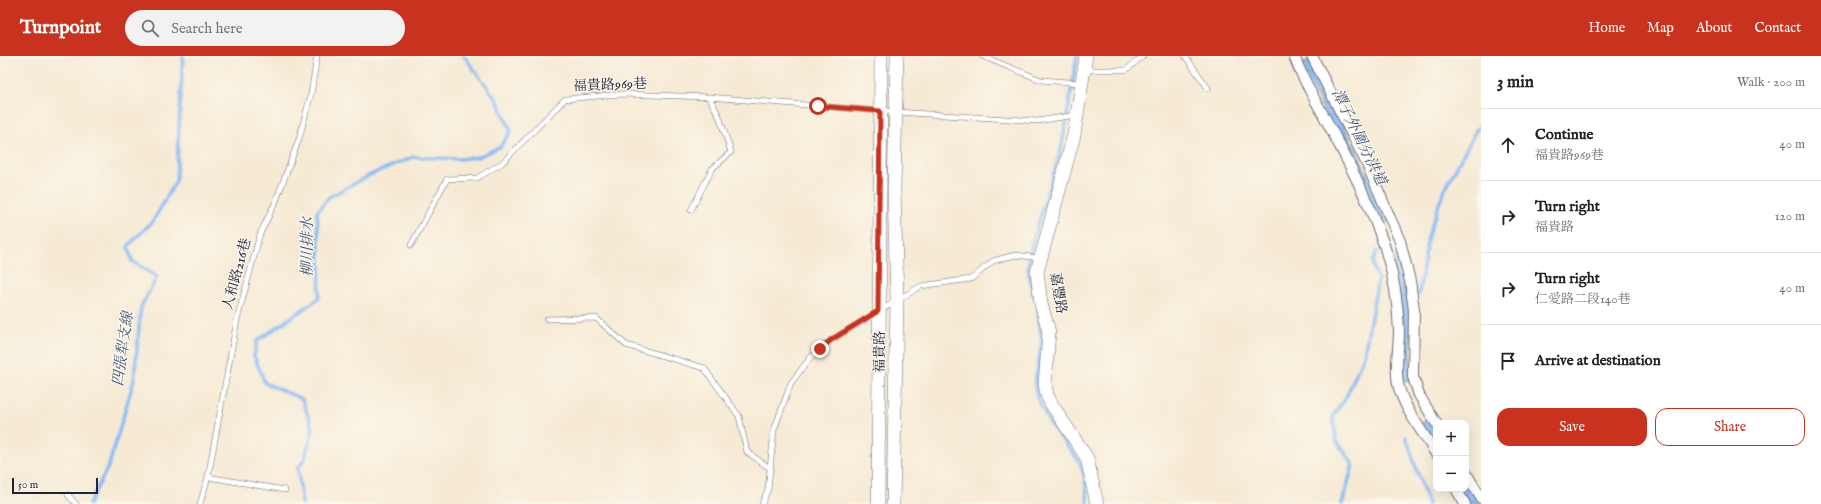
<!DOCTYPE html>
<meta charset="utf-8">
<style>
:root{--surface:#fff;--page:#f2f2f2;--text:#222;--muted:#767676;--line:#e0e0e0;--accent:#c8321e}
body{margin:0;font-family:"IM FELL English","Noto Serif TC",serif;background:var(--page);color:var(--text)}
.controls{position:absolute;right:12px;bottom:12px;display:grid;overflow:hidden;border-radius:8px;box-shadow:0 4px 16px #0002}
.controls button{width:36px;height:36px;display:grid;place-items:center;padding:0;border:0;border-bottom:1px solid var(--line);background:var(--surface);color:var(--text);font:20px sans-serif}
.scale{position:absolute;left:12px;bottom:10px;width:86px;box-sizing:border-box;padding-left:4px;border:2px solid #22223b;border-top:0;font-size:11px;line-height:14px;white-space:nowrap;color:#22223b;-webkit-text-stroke:3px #fbf7ec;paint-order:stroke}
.stop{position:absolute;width:12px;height:12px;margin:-9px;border:3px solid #c8321e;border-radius:50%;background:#fff}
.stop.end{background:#c8321e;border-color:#fff;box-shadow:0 1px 4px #0008}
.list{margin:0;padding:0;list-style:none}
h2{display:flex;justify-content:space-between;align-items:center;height:52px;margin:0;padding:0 16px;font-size:17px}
h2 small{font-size:13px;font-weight:400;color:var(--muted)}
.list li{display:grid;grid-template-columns:26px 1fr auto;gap:12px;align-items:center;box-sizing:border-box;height:72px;padding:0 16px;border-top:1px solid var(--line)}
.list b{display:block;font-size:15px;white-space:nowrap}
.list p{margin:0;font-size:13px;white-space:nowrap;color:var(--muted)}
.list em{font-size:13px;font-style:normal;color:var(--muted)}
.actions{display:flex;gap:8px;padding:12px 16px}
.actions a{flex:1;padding:9px 0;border:1px solid var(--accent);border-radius:12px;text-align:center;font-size:14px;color:var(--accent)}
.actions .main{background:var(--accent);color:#fff}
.icon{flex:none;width:22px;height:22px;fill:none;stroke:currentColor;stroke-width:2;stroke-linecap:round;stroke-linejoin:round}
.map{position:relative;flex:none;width:1481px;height:448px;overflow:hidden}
header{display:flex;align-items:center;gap:24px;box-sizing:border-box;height:56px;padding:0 20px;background:var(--accent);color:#fff}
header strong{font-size:19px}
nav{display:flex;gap:22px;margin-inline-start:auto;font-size:14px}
.search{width:280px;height:36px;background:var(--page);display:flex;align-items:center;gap:10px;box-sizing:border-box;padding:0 14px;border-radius:22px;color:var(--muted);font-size:15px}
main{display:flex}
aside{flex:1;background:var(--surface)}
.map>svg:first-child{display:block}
.water{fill:url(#water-ripples);stroke:#546e98}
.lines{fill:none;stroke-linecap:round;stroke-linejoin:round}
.stream{stroke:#87bbf5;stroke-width:3.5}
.service-casing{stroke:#6c6871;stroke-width:6}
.minor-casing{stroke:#6c6871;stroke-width:12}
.tertiary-casing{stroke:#6c6871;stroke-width:14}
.service{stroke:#fff;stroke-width:5}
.minor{stroke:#fff;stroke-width:10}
.tertiary{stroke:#fff;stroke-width:13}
.route{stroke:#c8321e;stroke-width:5}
.labels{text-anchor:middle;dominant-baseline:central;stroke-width:3;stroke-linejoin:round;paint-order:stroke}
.street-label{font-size:14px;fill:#22223b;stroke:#fbf7ec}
.water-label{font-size:15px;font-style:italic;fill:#45587c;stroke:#fbf7ec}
</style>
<header>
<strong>Turnpoint</strong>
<div class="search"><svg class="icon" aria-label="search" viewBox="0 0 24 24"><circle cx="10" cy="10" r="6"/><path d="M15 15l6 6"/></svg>Search here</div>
<nav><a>Home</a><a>Map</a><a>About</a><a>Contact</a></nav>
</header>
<main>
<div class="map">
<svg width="1481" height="448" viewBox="0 0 1481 448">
<defs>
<pattern id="water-ripples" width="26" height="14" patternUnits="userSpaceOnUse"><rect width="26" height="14" fill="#87bbf5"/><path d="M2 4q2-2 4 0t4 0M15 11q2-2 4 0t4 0" fill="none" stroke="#74a0d3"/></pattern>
</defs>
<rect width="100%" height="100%" fill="#fbf7ec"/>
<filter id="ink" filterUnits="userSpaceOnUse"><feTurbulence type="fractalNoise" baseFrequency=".025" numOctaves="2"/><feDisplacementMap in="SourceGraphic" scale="8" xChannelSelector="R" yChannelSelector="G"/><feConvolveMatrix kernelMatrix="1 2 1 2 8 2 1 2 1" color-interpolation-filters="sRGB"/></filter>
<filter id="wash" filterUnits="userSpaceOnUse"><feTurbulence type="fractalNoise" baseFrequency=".012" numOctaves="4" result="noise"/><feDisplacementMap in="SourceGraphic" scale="16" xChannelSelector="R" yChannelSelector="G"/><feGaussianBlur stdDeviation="0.9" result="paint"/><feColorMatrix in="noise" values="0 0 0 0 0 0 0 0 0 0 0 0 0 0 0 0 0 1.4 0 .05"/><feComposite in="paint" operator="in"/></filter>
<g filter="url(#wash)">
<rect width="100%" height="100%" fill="#f6ead4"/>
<!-- water -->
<path class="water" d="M 1310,4 L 1358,98 L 1389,166 L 1380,170 L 1301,9 Z
M 1401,199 L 1411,259 L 1411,324 L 1402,325 L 1404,270 L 1392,202 Z
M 1429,362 L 1436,374 L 1436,391 L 1421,367 Z
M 1466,425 L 1480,448 L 1470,448 L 1461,433 L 1466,433 Z"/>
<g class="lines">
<!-- stream -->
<path class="stream" d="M 1419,238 L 1428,180 L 1443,137 L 1476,74 L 1481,69
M 1034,240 L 1028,213 L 1032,188 L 1062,90 L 1077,0
M 1038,258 L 1042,285 L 1035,328 L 1037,341 L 1049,366 L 1079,405 L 1085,422 L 1088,448
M 1406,381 L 1428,448
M 89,448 L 109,409 L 134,324 L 141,251 L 157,221 L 132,205 L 128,190 L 153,165 L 176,125 L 183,0
M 302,448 L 298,412 L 304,404 L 313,373 L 302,343 L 265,327 L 254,300 L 257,285 L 319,242 L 320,210 L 317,156 L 329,141 L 372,118 L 413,101 L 459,103 L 478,101 L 500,91 L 511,75 L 497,44 L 464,0
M 1342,448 L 1353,409 L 1336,384 L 1333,360 L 1346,341 L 1364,299 L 1378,223 C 1372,209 1371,210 1377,195"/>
</g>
</g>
<g filter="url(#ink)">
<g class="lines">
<defs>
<path id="service" d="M 982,0 L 1041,24 L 1081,27
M 1185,0 L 1208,32
M 1085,14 L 1126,14 L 1143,0
M 691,154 L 712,113 L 731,96 L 719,60 L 709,41
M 411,189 L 447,123 L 477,122 L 502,107 L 565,43 L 621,38 L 709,41 L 880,55 L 1037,65 L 1076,59
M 547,263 L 596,262 L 626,289 L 704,312 L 739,360 L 747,396 L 771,413
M 208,421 L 285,434
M 68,439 L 76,448
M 200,448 L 208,421 L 237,264 L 260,178 L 276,145 L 299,83 L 311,38 L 317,0
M 762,448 L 768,433 L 774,374 L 791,327 L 810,302 L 831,284 L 921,230 L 971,223 L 993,205 L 1015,199 L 1040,202"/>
<path id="minor" d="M 1294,0 C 1302,22 1314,42 1325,62 C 1347,103 1369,145 1384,189 C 1393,216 1398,246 1399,275 C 1399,293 1394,315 1399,332 C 1406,356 1424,377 1436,398
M 1312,0 L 1366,106 L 1400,185 L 1410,225 L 1414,254 L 1413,321 L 1419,339 L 1436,367
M 1466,417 L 1481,442
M 1456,433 L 1465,448"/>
<path id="tertiary" d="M 1086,0 L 1074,79 L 1037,216 L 1041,248 L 1049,276 L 1045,328 L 1047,339 L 1052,349 L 1087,402 L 1097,448
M 878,448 L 881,0
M 893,448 L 897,244 L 894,133 L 897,0"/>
</defs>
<!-- service casing -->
<use href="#service" class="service-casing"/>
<!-- minor casing -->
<use href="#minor" class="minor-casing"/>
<!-- tertiary casing -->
<use href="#tertiary" class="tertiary-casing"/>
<!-- service -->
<use href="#service" class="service"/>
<!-- minor -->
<use href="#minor" class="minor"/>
<!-- tertiary -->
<use href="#tertiary" class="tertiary"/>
</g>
</g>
<g class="lines" filter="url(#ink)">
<!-- route -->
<path class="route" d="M 818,50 L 880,55 L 878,255 L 831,284 L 820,293"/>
</g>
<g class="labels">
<!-- street labels -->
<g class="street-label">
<text transform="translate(610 29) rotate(-2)">福貴路969巷</text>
<text transform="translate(237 218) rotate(-75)">人和路216巷</text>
<text transform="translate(1058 237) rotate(81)">嘉豐路</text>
<text transform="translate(880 296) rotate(-89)">福貴路</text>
</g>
<!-- water labels -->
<g class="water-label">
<text transform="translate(1359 81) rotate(64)">潭子外圍分洪道</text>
<text transform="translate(307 191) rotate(-90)">柳川排水</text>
<text transform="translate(123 293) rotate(-82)">四張犁支線</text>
</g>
</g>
</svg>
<div class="controls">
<button>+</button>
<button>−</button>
</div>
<div class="scale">50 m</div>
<div class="stop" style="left:818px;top:50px"></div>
<div class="stop end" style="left:820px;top:293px"></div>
</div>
<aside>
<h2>3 min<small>Walk · 200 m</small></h2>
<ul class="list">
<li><svg class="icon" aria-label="ahead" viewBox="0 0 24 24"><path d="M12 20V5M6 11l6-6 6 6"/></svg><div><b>Continue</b><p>福貴路969巷</p></div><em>40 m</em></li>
<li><svg class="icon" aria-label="right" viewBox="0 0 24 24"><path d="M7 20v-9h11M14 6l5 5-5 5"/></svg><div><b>Turn right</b><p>福貴路</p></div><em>120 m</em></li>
<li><svg class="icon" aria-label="right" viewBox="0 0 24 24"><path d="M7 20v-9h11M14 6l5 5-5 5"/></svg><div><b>Turn right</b><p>仁愛路二段140巷</p></div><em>40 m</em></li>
<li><svg class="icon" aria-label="arrive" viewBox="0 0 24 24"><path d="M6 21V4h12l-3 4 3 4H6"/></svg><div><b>Arrive at destination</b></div></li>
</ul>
<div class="actions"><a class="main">Save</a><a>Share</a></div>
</aside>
</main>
